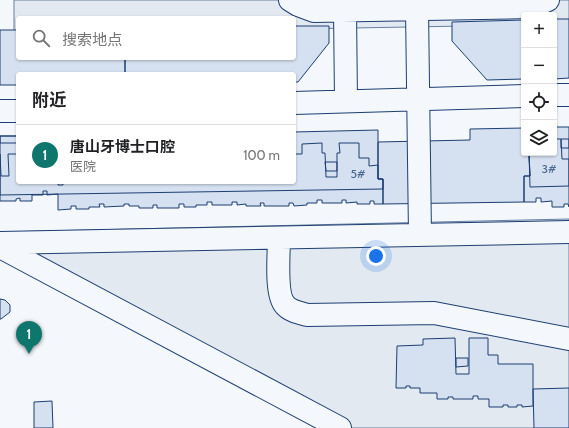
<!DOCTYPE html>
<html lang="zh">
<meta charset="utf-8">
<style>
:root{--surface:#fff;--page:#f6f6f6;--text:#202124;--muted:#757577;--line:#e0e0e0;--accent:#0f766e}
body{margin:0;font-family:Cabin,"Noto Sans SC",sans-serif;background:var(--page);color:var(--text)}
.controls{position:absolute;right:12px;top:12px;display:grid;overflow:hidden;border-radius:4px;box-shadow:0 1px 3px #0004}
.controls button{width:36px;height:36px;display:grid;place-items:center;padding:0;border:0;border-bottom:1px solid var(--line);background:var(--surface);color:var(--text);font:20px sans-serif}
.you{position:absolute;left:376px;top:256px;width:14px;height:14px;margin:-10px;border:3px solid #fff;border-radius:50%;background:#1a73e8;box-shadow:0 0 0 6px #1a73e833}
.badge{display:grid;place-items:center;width:26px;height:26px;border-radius:50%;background:var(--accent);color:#fff;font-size:13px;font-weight:700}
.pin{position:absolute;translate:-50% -33px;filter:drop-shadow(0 1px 2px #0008)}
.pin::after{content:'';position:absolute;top:21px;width:14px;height:12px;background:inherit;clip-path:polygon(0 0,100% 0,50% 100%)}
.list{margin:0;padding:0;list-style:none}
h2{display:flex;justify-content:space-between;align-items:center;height:52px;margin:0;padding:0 16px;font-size:17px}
h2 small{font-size:13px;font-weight:400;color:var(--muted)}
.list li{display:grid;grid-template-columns:26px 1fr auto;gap:12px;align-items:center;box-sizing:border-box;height:60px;padding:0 16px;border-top:1px solid var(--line)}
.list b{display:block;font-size:15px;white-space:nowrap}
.list p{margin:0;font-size:13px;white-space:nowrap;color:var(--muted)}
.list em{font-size:13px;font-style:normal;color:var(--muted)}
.icon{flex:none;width:22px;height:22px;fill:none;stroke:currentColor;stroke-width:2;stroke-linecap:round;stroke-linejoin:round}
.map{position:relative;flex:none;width:569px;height:428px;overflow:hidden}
.search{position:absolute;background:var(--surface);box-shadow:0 1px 3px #0004;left:16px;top:16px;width:280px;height:44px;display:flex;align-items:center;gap:10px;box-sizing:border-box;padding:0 14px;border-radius:4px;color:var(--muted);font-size:15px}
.panel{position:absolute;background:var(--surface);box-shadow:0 1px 3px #0004;left:16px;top:72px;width:280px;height:112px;border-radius:4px}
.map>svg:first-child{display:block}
.green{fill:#e3e9f0;stroke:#687fa3}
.building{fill:#d5e0f0;stroke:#1d3f73}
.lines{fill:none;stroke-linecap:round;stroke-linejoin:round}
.minor-casing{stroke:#1d3f73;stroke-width:24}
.minor{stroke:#f4f7fb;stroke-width:22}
.labels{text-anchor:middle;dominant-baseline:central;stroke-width:3;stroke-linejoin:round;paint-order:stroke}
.number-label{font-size:12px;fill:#4b6792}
</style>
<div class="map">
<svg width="569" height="428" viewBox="0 0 569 428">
<rect width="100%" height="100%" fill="#f4f7fb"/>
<!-- green -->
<path class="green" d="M 14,0 L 569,0 L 569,25 L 554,25 L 554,15 L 524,15 L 524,25 L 294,29 L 294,18 L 18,18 L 18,33 L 14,33 Z
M 569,219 L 569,428 L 350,428 L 0,250 L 0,232 Z"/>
<!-- building -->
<path class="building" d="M 554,19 L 569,19 L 569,78 L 554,79 Z
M 524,20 L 524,79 L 487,80 L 452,41 L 452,22 Z
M 294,26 L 329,26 L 329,43 L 298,82 L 294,82 L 294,74 L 125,74 L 125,58 L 294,58 Z
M 0,30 L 18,30 L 18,58 L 125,58 L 125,74 L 18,74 L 18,85 L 0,85 Z
M 554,127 L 569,127 L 569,186 L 530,187 L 529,153 L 554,153 Z
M 524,128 L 524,153 L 529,153 L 530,176 L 524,176 L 524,202 L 383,204 L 383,179 L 378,179 L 378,142 L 470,140 L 470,129 Z
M 378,130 L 378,179 L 383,179 L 383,189 L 0,195 L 0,136 L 18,136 L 18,182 L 294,182 L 294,132 Z
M 0,136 L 17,136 L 17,143 L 0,143 Z
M 17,136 L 18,182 L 58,182 L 58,185 L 63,185 L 63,182 L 294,182 L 294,154 L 302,154 L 302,144 L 322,143 L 322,153 L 325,153 L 326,177 L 337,177 L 337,153 L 340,153 L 339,143 L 359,143 L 359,158 L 369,158 L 369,166 L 378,165 L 378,179 L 383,179 L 383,204 L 374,204 L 374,201 L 370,201 L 370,204 L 357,204 L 357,202 L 346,203 L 346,200 L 342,200 L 342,203 L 322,203 L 322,200 L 317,200 L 317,203 L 307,203 L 307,205 L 294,206 L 293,203 L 289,203 L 289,206 L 264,206 L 264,203 L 260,203 L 261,206 L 246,206 L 246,204 L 237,205 L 237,202 L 232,202 L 232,205 L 212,205 L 212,202 L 207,202 L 207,205 L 196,205 L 196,207 L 184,207 L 184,204 L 179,204 L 179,208 L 157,208 L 157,205 L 153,205 L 153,208 L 139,208 L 139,206 L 129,206 L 129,204 L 124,204 L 124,206 L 104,207 L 104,204 L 99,204 L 100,207 L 89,207 L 89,209 L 76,209 L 76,206 L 71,206 L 71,209 L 58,210 L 58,194 L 47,195 L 47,191 L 43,191 L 43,195 L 32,195 L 32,201 L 20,201 L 20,198 L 16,199 L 16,201 L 0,201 L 0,154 L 1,176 L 9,176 L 8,154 L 17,154 Z
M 554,139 L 561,139 L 562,159 L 569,159 L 569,207 L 568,204 L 564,204 L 564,207 L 552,207 L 552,201 L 541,202 L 541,198 L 536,198 L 536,202 L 524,202 L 524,176 L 530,176 L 529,154 L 554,153 Z
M 561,139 L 569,139 L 569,148 L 561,148 Z
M 325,162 L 337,162 L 337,171 L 326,171 Z
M 0,299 L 5,300 L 10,305 L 10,312 L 1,319 L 0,319 Z
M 455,338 L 456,374 L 469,374 L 469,338 L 488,338 L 488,355 L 498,355 L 498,364 L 533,364 L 533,406 L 522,407 L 522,405 L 517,405 L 517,407 L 508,407 L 508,405 L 503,405 L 503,407 L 489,407 L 489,399 L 478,399 L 478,396 L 473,396 L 473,399 L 453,399 L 453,397 L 448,397 L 448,399 L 437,399 L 437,393 L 420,393 L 420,388 L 410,388 L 410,386 L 406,386 L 406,388 L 396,388 L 397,346 L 423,345 L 423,339 Z
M 456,358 L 468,358 L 468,366 L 456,367 Z
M 569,388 L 569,428 L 534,428 L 533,389 Z
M 52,401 L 53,428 L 34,428 L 34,402 Z"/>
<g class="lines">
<defs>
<path id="minor" d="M 290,0 L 298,5 L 314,11 L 532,7 L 548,0
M 417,9 L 420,235
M 345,10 L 346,101
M 554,95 L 569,95
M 294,103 L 524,96
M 0,111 L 18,111
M 279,238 C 279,253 275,294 285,305 C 290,311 300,313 307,315 L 434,313 L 569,339
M 0,243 L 569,232
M 0,247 L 340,428"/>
</defs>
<!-- minor casing -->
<use href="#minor" class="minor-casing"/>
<!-- minor -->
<use href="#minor" class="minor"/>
</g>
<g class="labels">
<!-- number labels -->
<g class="number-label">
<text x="549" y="168">3#</text>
<text x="358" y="173">5#</text>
</g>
</g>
</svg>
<div class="controls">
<button>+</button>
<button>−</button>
<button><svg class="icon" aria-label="locate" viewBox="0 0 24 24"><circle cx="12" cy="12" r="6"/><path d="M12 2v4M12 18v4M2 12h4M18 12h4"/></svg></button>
<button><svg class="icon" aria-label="layers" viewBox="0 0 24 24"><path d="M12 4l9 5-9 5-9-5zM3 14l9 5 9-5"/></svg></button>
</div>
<div class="you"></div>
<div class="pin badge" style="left:29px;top:354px">1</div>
<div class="search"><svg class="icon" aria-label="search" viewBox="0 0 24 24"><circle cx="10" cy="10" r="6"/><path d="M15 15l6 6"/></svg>搜索地点</div>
<section class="panel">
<h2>附近<small></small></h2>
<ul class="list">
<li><span class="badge">1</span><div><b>唐山牙博士口腔</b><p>医院</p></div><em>100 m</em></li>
</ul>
</section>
</div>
